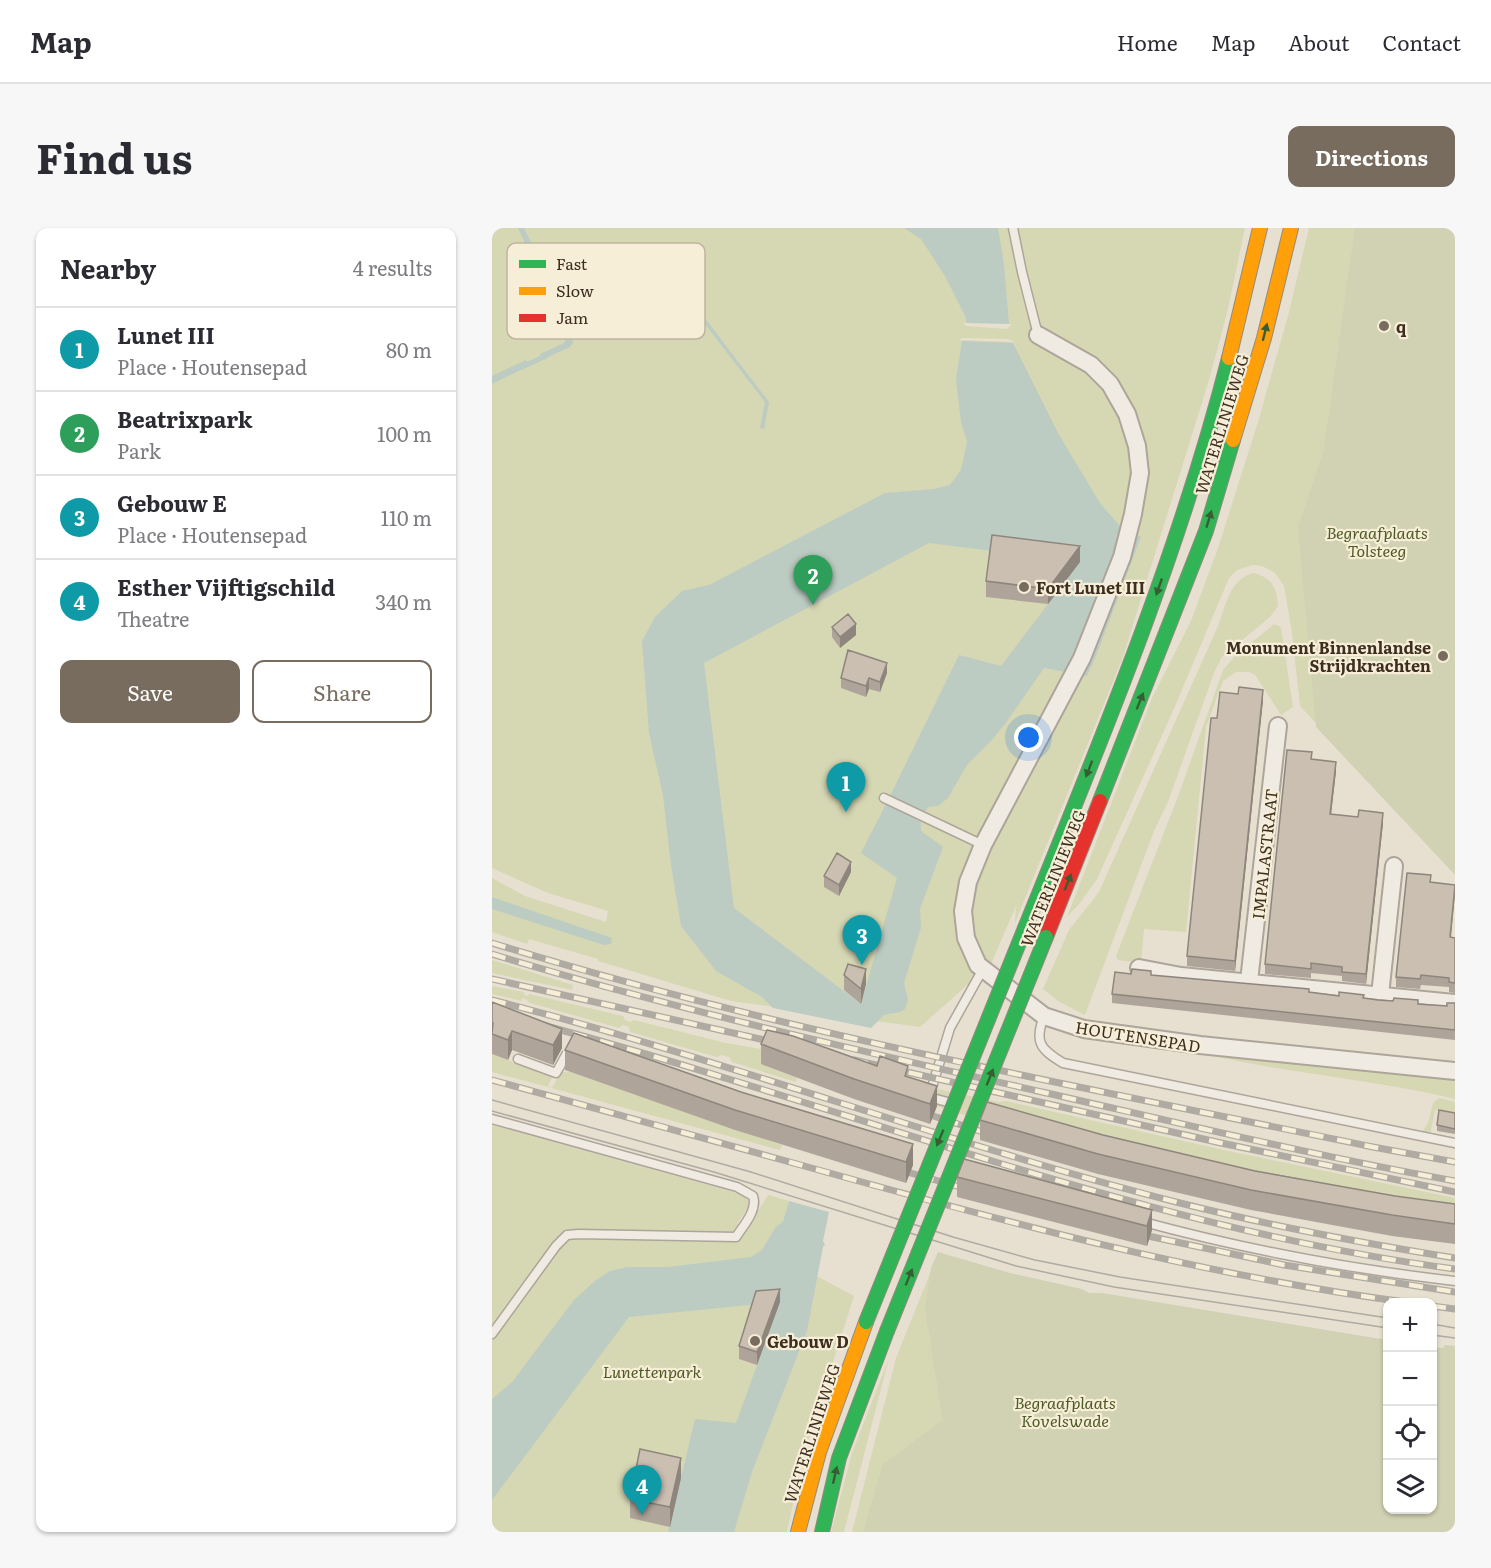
<!DOCTYPE html>
<meta charset="utf-8">
<style>
:root{--surface:#fff;--page:#f7f7f7;--text:#2b2b33;--muted:#7c7c81;--line:#e1e1e2;--accent:#786c5e}
body{margin:0;font-family:Literata,serif;background:var(--page);color:var(--text)}
.controls{position:absolute;right:18px;bottom:18px;display:grid;overflow:hidden;border-radius:12px;box-shadow:0 2px 4px #0004}
.controls button{width:54px;height:54px;display:grid;place-items:center;padding:0;border:0;border-bottom:2px solid var(--line);background:var(--surface);color:var(--text);font:30px sans-serif}
.you{position:absolute;left:537px;top:510px;width:21px;height:21px;margin:-15px;border:4px solid #fff;border-radius:50%;background:#1a73e8;box-shadow:0 0 0 9px #1a73e833}
.badge{display:grid;place-items:center;width:39px;height:39px;border-radius:50%;background:var(--accent);color:#fff;font-size:20px;font-weight:700}
.pin{position:absolute;translate:-50% -50px;filter:drop-shadow(0 2px 3px #0008)}
.pin::after{content:'';position:absolute;top:32px;width:21px;height:18px;background:inherit;clip-path:polygon(0 0,100% 0,50% 100%)}
.list{margin:0;padding:0;list-style:none}
h2{display:flex;justify-content:space-between;align-items:center;height:78px;margin:0;padding:0 24px;font-size:26px}
h2 small{font-size:20px;font-weight:400;color:var(--muted)}
.list li{display:grid;grid-template-columns:39px 1fr auto;gap:18px;align-items:center;box-sizing:border-box;height:84px;padding:0 24px;border-top:2px solid var(--line)}
.list b{display:block;font-size:22px;white-space:nowrap}
.list p{margin:0;font-size:20px;white-space:nowrap;color:var(--muted)}
.list em{font-size:20px;font-style:normal;color:var(--muted)}
.actions{display:flex;gap:12px;padding:18px 24px}
.actions a{flex:1;padding:14px 0;border:2px solid var(--accent);border-radius:12px;text-align:center;font-size:21px;color:var(--accent)}
.actions .main{background:var(--accent);color:#fff}
.icon{flex:none;width:33px;height:33px;fill:none;stroke:currentColor;stroke-width:2;stroke-linecap:round;stroke-linejoin:round}
.map{position:relative;flex:none;width:963px;height:1304px;overflow:hidden;border-radius:12px}
header{display:flex;align-items:center;gap:36px;box-sizing:border-box;height:84px;padding:0 30px;background:var(--surface);border-bottom:2px solid var(--line)}
header strong{font-size:28px}
nav{display:flex;gap:33px;margin-inline-start:auto;font-size:21px}
.intro{display:flex;align-items:center;justify-content:space-between;box-sizing:border-box;height:144px;padding:0 36px}
h1{margin:0;font-size:42px}
.button{padding:15px 27px;border-radius:12px;background:var(--accent);color:#fff;font-size:21px;font-weight:700}
main{display:flex;gap:36px;padding:0 36px}
aside{flex:1;background:var(--surface);border-radius:12px;box-shadow:0 2px 4px #0004}
.map>svg:first-child{display:block}
.green{fill:#d6d7b3}
.cemetery{fill:#d1d1b3}
.water{fill:#bcccc2}
.pier{fill:#e7e0d1}
.lines{fill:none;stroke-linecap:round;stroke-linejoin:round}
.stream{stroke:#bcccc2;stroke-width:5}
.lane-casing{stroke:#ada599;stroke-width:11}
.street-casing{stroke:#ada599;stroke-width:20}
.fast-casing{stroke:#928b80;stroke-width:16}
.slow-casing{stroke:#928b80;stroke-width:16}
.jam-casing{stroke:#928b80;stroke-width:16}
.lane{stroke:#efebe3;stroke-width:8}
.street{stroke:#efebe3;stroke-width:16}
.fast{stroke:#30b455;stroke-width:14}
.slow{stroke:#ff9f0a;stroke-width:14}
.jam{stroke:#e5322d;stroke-width:14}
.tram{stroke:#afaaa2;stroke-width:1.5}
.rail-casing{stroke:#afaaa2;stroke-width:7}
.rail{stroke:#f7eed8;stroke-width:4.5;stroke-dasharray:14;stroke-linecap:butt}
.lane-bridge-casing{stroke:#ada599;stroke-width:11;stroke-linecap:butt}
.fast-bridge-casing{stroke:#928b80;stroke-width:16;stroke-linecap:butt}
.lane-bridge{stroke:#efebe3;stroke-width:8}
.fast-bridge{stroke:#30b455;stroke-width:14}
.wall{fill:#afa499}
.shaded-wall{fill:#8e867d}
.building{fill:#cbbfb2;stroke:#8e867d;stroke-width:1.5}
.oneway{fill:#385d33}
.poi-dot{fill:#786c5e;stroke:#f7eed8;stroke-width:2}
.labels{text-anchor:middle;dominant-baseline:central;stroke-width:4.5;stroke-linejoin:round;paint-order:stroke}
.poi-label{font-size:16px;font-weight:bold;fill:#3d2e20;stroke:#f7eed8;text-anchor:start}
.street-label{font-size:16px;fill:#3d2e20;stroke:#f7eed8}
.park-label{font-size:16px;font-style:italic;fill:#4d5a26;stroke:#f7eed8}
.key{fill:#f7eed8;stroke:#bfb4a1;stroke-width:1.5}
.key-label{font-size:16px;fill:#3d2e20}
</style>
<header>
<strong>Map</strong>
<nav><a>Home</a><a>Map</a><a>About</a><a>Contact</a></nav>
</header>
<div class="intro"><h1>Find us</h1><a class="button">Directions</a></div>
<main>
<aside>
<h2>Nearby<small>4 results</small></h2>
<ul class="list">
<li><span class="badge" style="background:#0f9aa8">1</span><div><b>Lunet III</b><p>Place · Houtensepad</p></div><em>80 m</em></li>
<li><span class="badge" style="background:#2e9e5b">2</span><div><b>Beatrixpark</b><p>Park</p></div><em>100 m</em></li>
<li><span class="badge" style="background:#0f9aa8">3</span><div><b>Gebouw E</b><p>Place · Houtensepad</p></div><em>110 m</em></li>
<li><span class="badge" style="background:#0f9aa8">4</span><div><b>Esther Vijftigschild</b><p>Theatre</p></div><em>340 m</em></li>
</ul>
<div class="actions"><a class="main">Save</a><a>Share</a></div>
</aside>
<div class="map">
<svg width="963" height="1304" viewBox="0 0 963 1304">
<rect width="100%" height="100%" fill="#e7e0d1"/>
<!-- green -->
<path class="green" d="M 6,0 L 753,0 L 735,85 L 717,152 L 631,429 L 523,695 L 524,678 L 499,736 L 428,799 L 239,773 L 106,733 L 106,731 L 37,711 L 35,716 L 0,704 L 0,650 L 33,668 L 114,694 L 116,683 L 56,665 L 0,640 L 0,7 Z
M 817,0 L 883,0 L 963,644 L 808,478 L 800,405 L 792,358 L 786,349 L 782,344 L 770,338 L 761,337 L 745,342 L 737,350 L 681,483 L 605,651 L 588,675 L 575,689 L 660,470 L 699,393 L 726,320 L 766,194 L 797,84 Z
M 761,345 C 780,349 785,360 786,378 L 778,389 L 730,429 L 722,445 L 676,574 L 662,603 L 593,787 L 566,773 L 551,761 L 577,702 L 607,664 L 726,398 C 734,377 737,352 761,345 Z
M 782,396 L 789,399 L 801,479 L 789,487 L 763,447 L 757,444 L 744,444 L 731,453 L 714,499 L 694,704 L 652,701 L 649,735 L 626,732 L 624,728 L 688,563 L 731,442 L 742,429 Z
M 0,732 L 81,757 L 80,762 L 0,745 Z
M 0,758 L 32,764 L 32,767 L 36,768 L 37,766 L 131,788 L 133,792 L 138,794 L 142,792 L 234,815 L 275,822 L 269,836 L 305,850 L 304,854 L 240,834 L 237,829 L 230,827 L 225,829 L 138,804 L 137,799 L 131,797 L 127,800 L 35,774 L 36,772 L 30,770 L 29,773 L 0,766 Z
M 711,823 L 836,839 L 963,850 L 963,871 C 881,851 796,846 714,826 Z
M 0,826 L 59,849 L 60,850 L 56,858 L 60,860 L 69,844 L 78,844 L 290,917 L 288,922 L 0,844 Z
M 426,857 L 507,874 L 514,873 L 727,921 L 963,970 L 963,997 L 510,899 L 413,868 Z
M 947,870 L 963,874 L 963,885 L 943,882 L 938,907 L 930,904 L 936,895 L 941,875 Z
M 0,897 L 252,967 L 257,974 L 255,981 L 245,996 L 254,1002 L 276,967 L 297,973 L 291,993 L 283,1001 L 272,1020 L 362,1068 L 311,1228 L 295,1304 L 0,1304 Z
M 439,1043 L 447,1046 L 470,1304 L 360,1304 L 404,1130 Z
M 397,1130 L 352,1304 L 339,1304 L 360,1225 Z"/>
<!-- cemetery -->
<path class="cemetery" d="M 863,0 L 963,0 L 963,647 L 824,499 L 806,300 L 832,222 Z
M 446,1024 L 518,1045 L 590,1061 L 597,1065 L 610,1065 L 895,1112 L 896,1282 L 940,1282 L 941,1119 L 951,1120 L 953,1117 L 963,1118 L 963,1304 L 371,1304 L 391,1236 L 451,1192 L 433,1080 L 439,1040 Z"/>
<!-- water -->
<path class="water" d="M 26,0 L 32,0 L 64,64 L 194,67 L 195,70 L 192,72 L 70,67 L 68,70 C 66,86 81,99 81,115 L 78,119 L 49,132 L 48,126 L 72,115 L 75,108 Z
M 412,0 L 506,0 L 512,36 L 517,96 L 515,98 L 475,95 L 473,88 L 453,48 L 429,11 Z
M 209,85 L 277,174 L 272,201 L 268,200 L 273,174 L 206,87 Z
M 470,113 L 521,115 L 566,205 L 608,275 L 627,297 L 649,309 L 604,428 L 595,448 L 552,440 L 513,496 L 499,513 L 475,537 L 456,570 L 446,578 L 436,579 L 432,585 L 398,568 L 467,427 L 509,438 L 588,334 L 437,315 L 212,435 L 242,680 L 369,776 L 405,650 L 369,625 L 394,576 L 429,594 L 429,603 L 451,619 L 428,681 L 429,700 L 412,755 L 416,772 L 413,781 L 408,784 L 392,787 L 379,800 L 281,780 L 270,769 L 224,743 L 189,698 L 179,637 L 171,567 L 157,505 L 150,413 L 163,389 L 190,363 L 217,357 L 393,265 L 442,261 L 458,257 L 469,242 L 475,214 L 469,194 L 464,151 Z
M 34,132 L 37,138 L 0,156 L 0,148 Z
M 0,669 L 120,710 L 119,716 L 112,717 L 0,681 Z
M 297,973 L 337,984 L 331,1013 L 333,1017 L 331,1019 L 315,1103 L 260,1244 L 242,1304 L 176,1304 L 203,1191 L 244,1195 L 288,1074 L 137,1089 L 0,1272 L 0,1171 L 20,1154 L 82,1072 L 104,1052 L 118,1043 L 135,1039 L 176,1039 L 259,1029 L 270,1022 L 283,1000 L 291,993 Z"/>
<!-- pier -->
<path class="pier" d="M 471,95 L 517,96 L 520,96 L 515,101 L 474,98 Z
M 470,110 L 515,111 L 524,114 L 467,112 Z"/>
<g class="lines">
<!-- stream -->
<path class="stream" d="M 30,139 L 54,128"/>
<defs>
<path id="lane" d="M 521,0 L 530,44 L 546,107
M 392,570 L 491,617
M 552,788 C 542,814 548,821 571,835 L 963,915
M 26,831 L 64,845 L 68,838
M 459,875 L 437,869 L 458,800 L 491,741
M 0,891 L 245,959 L 261,968 C 266,982 251,998 244,1009 L 86,1006 L 75,1007 L 64,1018 L 0,1106
M 648,993 C 751,1021 857,1041 963,1053"/>
<path id="street" d="M 546,107 L 599,137 L 618,156 L 635,186 L 645,218 L 648,245 L 641,286 L 630,329 L 590,430 L 491,617 L 476,654 L 471,683 L 474,710 L 486,737 L 552,788 L 592,801 L 708,817 L 963,843
M 647,740 L 689,748 L 963,775
M 757,753 L 786,498
M 888,767 L 902,638"/>
<path id="fast" d="M 608,573 L 714,303 L 741,212
M 533,700 C 609,513 687,326 737,130
M 330,1304 L 347,1230 L 395,1103"/>
<path id="slow" d="M 737,130 L 768,0
M 741,212 L 772,110 L 799,0
M 306,1304 L 327,1224 L 374,1094"/>
<path id="jam" d="M 554,709 L 608,573"/>
</defs>
<!-- lane casing -->
<use href="#lane" class="lane-casing"/>
<!-- street casing -->
<use href="#street" class="street-casing"/>
<!-- fast casing -->
<use href="#fast" class="fast-casing"/>
<!-- slow casing -->
<use href="#slow" class="slow-casing"/>
<!-- jam casing -->
<use href="#jam" class="jam-casing"/>
<!-- lane -->
<use href="#lane" class="lane"/>
<!-- street -->
<use href="#street" class="street"/>
<!-- fast -->
<use href="#fast" class="fast"/>
<!-- slow -->
<use href="#slow" class="slow"/>
<!-- jam -->
<use href="#jam" class="jam"/>
<!-- tram -->
<path class="tram" d="M 0,872 L 259,944 L 461,1009 L 543,1032 L 628,1049 L 896,1090
M 0,883 L 222,944 L 524,1038 L 622,1059 L 896,1100
M 940,1096 L 963,1100
M 940,1107 L 963,1110"/>
<defs>
<path id="rail" d="M 0,715 C 288,804 586,858 881,919 L 963,934
M 0,726 C 181,781 365,822 550,864 C 687,895 824,928 963,953
M 0,751 L 286,815
M 0,772 C 232,831 456,916 688,975 C 779,998 870,1015 963,1030
M 54,798 C 357,879 651,1000 963,1041
M 362,832 L 729,915 L 963,964
M 0,852 C 102,880 204,908 305,936 C 506,992 707,1047 913,1074
M 426,883 L 503,908
M 401,940 L 482,963
M 642,1005 L 792,1037 L 963,1064
M 940,1078 L 963,1081"/>
</defs>
<!-- rail casing -->
<use href="#rail" class="rail-casing"/>
<!-- rail -->
<use href="#rail" class="rail"/>
<defs>
<path id="lane-bridge" d="M 68,838 L 75,825"/>
<path id="fast-bridge" d="M 374,1094 L 533,700
M 395,1103 L 554,709"/>
</defs>
<!-- lane-bridge casing -->
<use href="#lane-bridge" class="lane-bridge-casing"/>
<!-- fast-bridge casing -->
<use href="#fast-bridge" class="fast-bridge-casing"/>
<!-- lane-bridge -->
<use href="#lane-bridge" class="lane-bridge"/>
<!-- fast-bridge -->
<use href="#fast-bridge" class="fast-bridge"/>
</g>
<!-- wall -->
<path class="wall" d="M 588,334 L 556,376 L 494,369 L 494,353 Z
M 340,399 L 364,407 L 348,420 L 340,409 Z
M 395,445 L 388,464 L 377,461 L 374,469 L 349,460 L 349,450 Z
M 771,472 L 743,743 L 695,738 L 695,728 L 725,490 Z
M 820,531 L 844,543 L 839,586 L 891,595 L 874,756 L 850,753 L 850,748 L 819,745 L 819,750 L 773,746 L 773,736 Z
M 359,644 L 347,668 L 332,659 L 332,648 Z
M 939,654 L 959,709 L 963,710 L 963,765 L 957,764 L 957,759 L 929,757 L 928,761 L 904,759 L 904,749 Z
M 639,746 L 955,778 L 963,775 L 963,812 L 620,775 L 620,766 Z
M 352,747 L 374,756 L 369,776 L 352,762 Z
M 0,774 L 70,820 L 61,837 L 20,822 L 16,832 L 0,826 Z
M 269,816 L 416,849 L 445,878 L 438,896 L 362,871 L 269,836 Z
M 73,822 L 421,937 L 414,955 L 243,902 L 73,842 Z
M 963,885 L 963,906 L 945,903 L 945,897 Z
M 488,892 L 903,968 L 963,976 L 963,1016 L 900,1008 L 759,982 L 606,946 L 488,912 Z
M 465,949 L 660,982 L 660,1002 L 655,1018 L 465,969 Z
M 288,1074 L 265,1137 L 247,1131 L 247,1118 Z
M 189,1250 L 178,1299 L 138,1290 L 138,1271 Z"/>
<!-- shaded-wall -->
<path class="shaded-wall" d="M 588,318 L 588,334 L 556,376 L 556,361 Z
M 364,396 L 364,407 L 348,420 L 348,409 Z
M 395,435 L 395,445 L 388,464 L 388,454 Z
M 377,450 L 377,461 L 374,469 L 374,458 Z
M 771,462 L 771,472 L 743,743 L 743,733 Z
M 844,534 L 844,543 L 838,596 L 838,586 Z
M 891,585 L 891,595 L 874,756 L 874,746 Z
M 359,634 L 359,644 L 347,668 L 347,657 Z
M 963,657 L 963,667 L 958,719 L 958,709 Z
M 374,741 L 374,756 L 369,776 L 369,761 Z
M 70,801 L 70,820 L 61,837 L 61,817 Z
M 20,803 L 20,822 L 16,832 L 16,812 Z
M 445,858 L 445,878 L 438,896 L 438,876 Z
M 421,916 L 421,937 L 414,955 L 414,934 Z
M 660,982 L 660,1002 L 655,1018 L 655,998 Z
M 288,1061 L 288,1074 L 265,1137 L 265,1124 Z
M 189,1230 L 189,1250 L 178,1299 L 178,1279 Z"/>
<!-- building -->
<path class="building" d="M 500,307 L 588,318 L 556,361 L 494,353 Z
M 356,386 L 364,396 L 348,409 L 340,399 Z
M 356,422 L 395,435 L 388,454 L 377,450 L 374,458 L 349,450 Z
M 747,459 L 771,462 L 743,733 L 695,728 L 719,490 L 725,490 L 728,464 L 746,466 Z
M 795,522 L 820,524 L 819,531 L 844,534 L 838,586 L 866,589 L 867,582 L 891,585 L 874,746 L 850,744 L 850,739 L 819,735 L 819,741 L 773,736 Z
M 345,625 L 359,634 L 347,657 L 332,648 Z
M 915,645 L 939,647 L 938,654 L 963,657 L 958,709 L 963,710 L 963,755 L 957,754 L 957,750 L 929,747 L 928,751 L 904,749 Z
M 356,736 L 374,741 L 369,761 L 352,747 Z
M 640,741 L 659,743 L 659,747 L 817,761 L 817,764 L 847,768 L 847,764 L 872,767 L 871,770 L 886,772 L 901,773 L 902,770 L 926,772 L 926,776 L 955,778 L 955,775 L 963,775 L 963,802 L 620,766 L 623,744 L 639,746 Z
M 0,774 L 70,801 L 61,817 L 20,803 L 16,812 L 0,806 L 1,795 L 0,795 Z
M 275,802 L 301,808 L 385,838 L 388,828 L 416,838 L 413,848 L 445,858 L 438,876 L 362,851 L 269,816 Z
M 82,805 L 249,864 L 421,916 L 414,934 L 243,882 L 73,822 Z
M 495,874 L 611,907 L 763,943 L 903,968 L 963,976 L 963,996 L 900,987 L 759,962 L 606,926 L 488,892 Z
M 947,882 L 963,885 L 963,901 L 945,897 Z
M 472,931 L 660,982 L 655,998 L 465,949 Z
M 288,1061 L 265,1124 L 247,1118 L 264,1063 Z
M 148,1221 L 189,1230 L 178,1279 L 138,1271 Z"/>
<!-- one-way arrows -->
<defs><path id="oneway-solid" d="M-6-.8H1V-3.2L6.5 0L1 3.2V.8H-6Z" transform="scale(1.5)"/></defs>
<g class="oneway">
<use href="#oneway-solid" transform="translate(773 104) rotate(-76)"/>
<use href="#oneway-solid" transform="translate(717 291) rotate(-73)"/>
<use href="#oneway-solid" transform="translate(667 359) rotate(109)"/>
<use href="#oneway-solid" transform="translate(648 473) rotate(-68)"/>
<use href="#oneway-solid" transform="translate(597 541) rotate(111)"/>
<use href="#oneway-solid" transform="translate(576 654) rotate(-68)"/>
<use href="#oneway-solid" transform="translate(498 849) rotate(-68)"/>
<use href="#oneway-solid" transform="translate(448 910) rotate(112)"/>
<use href="#oneway-solid" transform="translate(417 1049) rotate(-68)"/>
<use href="#oneway-solid" transform="translate(343 1247) rotate(-77)"/>
</g>
<!-- markers -->
<g class="poi-dot">
<circle cx="892" cy="98" r="6"/>
<circle cx="532" cy="359" r="6"/>
<circle cx="951" cy="428" r="6"/>
<circle cx="263" cy="1113" r="6"/>
</g>
<g class="labels">
<!-- poi labels -->
<g class="poi-label">
<text x="904" y="98">q</text>
<text x="544" y="359">Fort Lunet III</text>
<text x="939" y="419" text-anchor="end">Monument Binnenlandse<tspan x="939" dy="18">Strijdkrachten</tspan></text>
<text x="275" y="1113">Gebouw D</text>
</g>
<!-- street labels -->
<g class="street-label">
<text transform="translate(729 196) rotate(-73)">WATERLINIEWEG</text>
<text transform="translate(772 626) rotate(-84)">IMPALASTRAAT</text>
<text transform="translate(560 650) rotate(-68)">WATERLINIEWEG</text>
<text transform="translate(646 808) rotate(9)">HOUTENSEPAD</text>
<text transform="translate(319 1205) rotate(-72)">WATERLINIEWEG</text>
</g>
<!-- park labels -->
<g class="park-label">
<text x="885" y="304">Begraafplaats<tspan x="885" dy="18">Tolsteeg</tspan></text>
<text x="160" y="1143">Lunettenpark</text>
<text x="573" y="1174">Begraafplaats<tspan x="573" dy="18">Kovelswade</tspan></text>
</g>
</g>
<!-- legend -->
<rect x="15" y="15" width="198" height="96" rx="9" class="key"/>
<rect x="27" y="32" width="27" height="8" fill="#30b455"/>
<rect x="27" y="59" width="27" height="8" fill="#ff9f0a"/>
<rect x="27" y="86" width="27" height="8" fill="#e5322d"/>
<g class="key-label">
<text x="64" y="42">Fast</text>
<text x="64" y="69">Slow</text>
<text x="64" y="96">Jam</text>
</g>
</svg>
<div class="controls">
<button>+</button>
<button>−</button>
<button><svg class="icon" aria-label="locate" viewBox="0 0 24 24"><circle cx="12" cy="12" r="6"/><path d="M12 2v4M12 18v4M2 12h4M18 12h4"/></svg></button>
<button><svg class="icon" aria-label="layers" viewBox="0 0 24 24"><path d="M12 4l9 5-9 5-9-5zM3 14l9 5 9-5"/></svg></button>
</div>
<div class="you"></div>
<div class="pin badge" style="left:354px;top:584px;background:#0f9aa8">1</div>
<div class="pin badge" style="left:321px;top:377px;background:#2e9e5b">2</div>
<div class="pin badge" style="left:370px;top:737px;background:#0f9aa8">3</div>
<div class="pin badge" style="left:150px;top:1287px;background:#0f9aa8">4</div>
</div>
</main>
